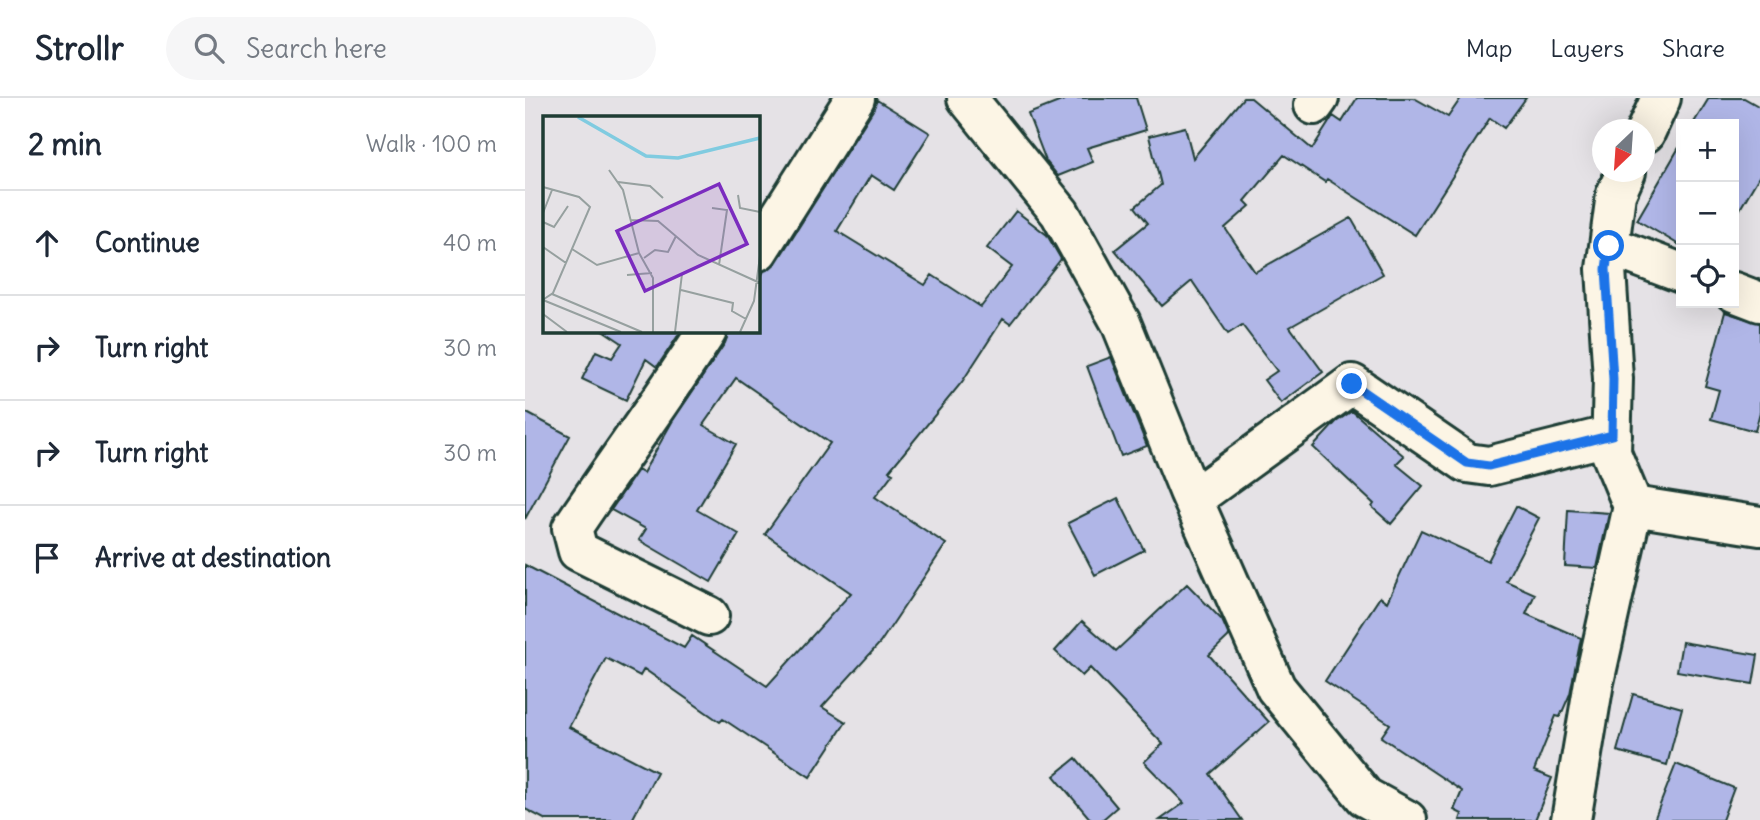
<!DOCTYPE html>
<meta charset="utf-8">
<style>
:root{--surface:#fff;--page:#f6f6f7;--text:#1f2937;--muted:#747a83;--line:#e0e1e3}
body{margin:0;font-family:Delius,sans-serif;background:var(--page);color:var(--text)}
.controls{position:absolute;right:21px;top:21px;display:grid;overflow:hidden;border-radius:0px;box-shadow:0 7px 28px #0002}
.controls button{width:63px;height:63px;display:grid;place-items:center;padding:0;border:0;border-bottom:2px solid var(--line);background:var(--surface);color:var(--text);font:35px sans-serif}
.compass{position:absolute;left:1067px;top:21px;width:63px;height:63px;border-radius:50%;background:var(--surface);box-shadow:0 7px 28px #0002;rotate:205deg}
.stop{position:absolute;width:21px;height:21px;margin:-16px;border:5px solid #1a73e8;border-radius:50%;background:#fff}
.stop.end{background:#1a73e8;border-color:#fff;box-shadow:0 2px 7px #0008}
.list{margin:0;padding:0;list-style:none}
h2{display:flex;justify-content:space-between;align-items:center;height:91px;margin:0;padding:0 28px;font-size:30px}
h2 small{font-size:23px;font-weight:400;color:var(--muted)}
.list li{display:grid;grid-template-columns:46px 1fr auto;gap:21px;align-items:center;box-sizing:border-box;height:105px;padding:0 28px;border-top:2px solid var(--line)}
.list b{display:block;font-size:26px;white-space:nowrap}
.list em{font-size:23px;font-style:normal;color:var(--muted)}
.icon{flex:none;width:38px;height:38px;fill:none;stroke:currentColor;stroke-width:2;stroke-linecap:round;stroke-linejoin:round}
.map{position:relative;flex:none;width:1235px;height:722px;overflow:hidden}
header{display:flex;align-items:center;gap:42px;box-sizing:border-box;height:98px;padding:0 35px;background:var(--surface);border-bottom:2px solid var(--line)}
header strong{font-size:33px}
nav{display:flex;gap:38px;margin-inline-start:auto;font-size:24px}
.search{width:490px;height:63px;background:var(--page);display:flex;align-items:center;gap:18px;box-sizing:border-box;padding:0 24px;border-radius:38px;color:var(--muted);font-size:26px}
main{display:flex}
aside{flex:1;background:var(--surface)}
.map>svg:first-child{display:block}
.building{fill:#b0b6e7;stroke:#1f3d34;stroke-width:2}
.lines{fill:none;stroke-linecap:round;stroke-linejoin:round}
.minor-casing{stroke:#1f3d34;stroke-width:44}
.minor{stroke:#fcf5e5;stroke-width:38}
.route{stroke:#1a73e8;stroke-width:9}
.inset-river{fill:none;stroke:#80cbe0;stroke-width:3.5}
.inset-road{fill:none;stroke:#96a09f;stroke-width:2}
.view{fill:#7b2cbf;fill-opacity:0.15;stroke:#7b2cbf;stroke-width:3.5}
.inset-edge{fill:none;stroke:#1f3d34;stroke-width:3.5}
</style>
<header>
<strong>Strollr</strong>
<div class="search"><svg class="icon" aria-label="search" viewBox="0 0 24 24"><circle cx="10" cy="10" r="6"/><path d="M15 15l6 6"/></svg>Search here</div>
<nav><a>Map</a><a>Layers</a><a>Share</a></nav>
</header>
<main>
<aside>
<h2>2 min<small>Walk · 100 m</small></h2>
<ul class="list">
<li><svg class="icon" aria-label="ahead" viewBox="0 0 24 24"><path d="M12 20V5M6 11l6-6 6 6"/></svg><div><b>Continue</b></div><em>40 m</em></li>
<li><svg class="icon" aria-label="right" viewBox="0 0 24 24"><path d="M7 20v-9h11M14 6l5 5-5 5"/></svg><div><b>Turn right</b></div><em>30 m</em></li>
<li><svg class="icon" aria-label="right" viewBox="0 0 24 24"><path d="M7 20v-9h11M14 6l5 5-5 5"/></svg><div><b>Turn right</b></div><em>30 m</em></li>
<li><svg class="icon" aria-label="arrive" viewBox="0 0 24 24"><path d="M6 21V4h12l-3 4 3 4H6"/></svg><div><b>Arrive at destination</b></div></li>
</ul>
</aside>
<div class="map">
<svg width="1235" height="722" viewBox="0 0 1235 722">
<rect width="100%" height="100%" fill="#e5e2e6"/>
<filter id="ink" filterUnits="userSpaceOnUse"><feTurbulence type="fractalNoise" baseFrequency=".0143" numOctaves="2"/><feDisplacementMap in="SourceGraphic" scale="14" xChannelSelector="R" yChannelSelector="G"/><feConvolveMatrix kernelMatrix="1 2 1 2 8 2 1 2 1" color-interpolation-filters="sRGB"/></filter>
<g filter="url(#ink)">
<!-- building -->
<path class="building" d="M 544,0 L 611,0 L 621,32 L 562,50 L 568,64 L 533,78 L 521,63 L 503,16 Z
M 718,0 L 726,0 L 787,51 L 808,18 L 817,24 L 832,0 L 889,0 L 923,19 L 936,0 L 1001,0 L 979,30 L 965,20 L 890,137 L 802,81 L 800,84 L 759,57 L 720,103 L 725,108 L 700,130 L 730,174 L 826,120 L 858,176 L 765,229 L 798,274 L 756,305 L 739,282 L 752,273 L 717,227 L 703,236 L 667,183 L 637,208 L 590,152 L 623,125 L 610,109 L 636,87 L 624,38 L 660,29 L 668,60 Z
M 1184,0 L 1219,0 L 1235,9 L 1235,77 L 1209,121 L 1209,26 L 1168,26 Z
M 352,2 L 405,35 L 369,92 L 346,77 L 312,133 L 400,187 L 407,177 L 456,209 L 487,169 L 462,150 L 491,113 L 522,137 L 536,161 L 485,226 L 478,221 L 437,284 L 364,373 L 368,375 L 350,399 L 421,446 L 355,545 L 297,609 L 321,624 L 285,679 L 198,621 L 195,624 L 119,571 L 115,578 L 81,560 L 44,629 L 132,674 L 107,722 L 21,722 L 0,711 L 0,467 L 159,550 L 167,538 L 242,588 L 326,495 L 240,436 L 305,345 L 211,280 L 178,327 L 211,346 L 172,412 L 214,436 L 186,484 L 114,442 L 121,431 L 86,412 L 113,372 L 118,375 L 147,324 L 200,245 L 204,233 L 233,233 L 233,183 L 239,173 L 251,165 L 348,12 Z
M 1156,46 L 1156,148 L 1112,122 Z
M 1200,214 L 1235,225 L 1235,314 L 1230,333 L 1186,321 L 1194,292 L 1180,288 Z
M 79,233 L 156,233 L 132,269 L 121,261 L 101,302 L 57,281 L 71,253 L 87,260 L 97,245 Z
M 586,259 L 622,348 L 596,358 L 562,268 Z
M 827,313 L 879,358 L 871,366 L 898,388 L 866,426 L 847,409 L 849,406 L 788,349 L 811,324 Z
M 0,314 L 45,338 L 0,421 Z
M 593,400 L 619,452 L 570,477 L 543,425 Z
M 991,408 L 1014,420 L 981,483 L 1010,496 L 1001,516 L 1056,540 L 1045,596 L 1035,619 L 1031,618 L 1009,673 L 1027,680 L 1010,722 L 935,722 L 937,716 L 929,712 L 937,693 L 856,639 L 865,626 L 800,583 L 855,499 L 862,504 L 896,432 L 963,463 Z
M 1043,412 L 1084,415 L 1072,470 L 1040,468 Z
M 662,486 L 697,522 L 704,538 L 684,557 L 744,624 L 685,676 L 717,722 L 635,722 L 659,705 L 619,664 L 638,646 L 565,570 L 557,578 L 530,553 L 557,523 L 591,553 Z
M 1157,544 L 1233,557 L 1228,586 L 1152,573 Z
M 1108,596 L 1157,610 L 1142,667 L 1092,653 Z
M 551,660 L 592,709 L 577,722 L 566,722 L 529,678 Z
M 1151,666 L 1209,690 L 1197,722 L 1129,722 Z"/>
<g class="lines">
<defs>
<path id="minor" d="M 442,0 L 535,115 L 596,225 L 664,393 L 751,590 L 840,699 L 882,722
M 789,7 L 794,0
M 1120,35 L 1136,0
M 1085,148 L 1156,175
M 233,153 L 330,0
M 1209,194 L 1235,204
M 182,233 C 139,300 91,364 47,430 L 53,453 L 184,518
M 668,401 L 827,286 L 942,365 L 964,368 L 1087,337
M 1108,408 L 1235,428
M 1046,722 L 1069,584 L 1108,408 L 1086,355 L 1088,281 L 1081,171 L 1091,96 L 1101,74"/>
</defs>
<!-- minor casing -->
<use href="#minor" class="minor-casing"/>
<!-- minor -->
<use href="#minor" class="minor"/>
</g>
</g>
<g class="lines" filter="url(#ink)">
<!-- route -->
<path class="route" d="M 827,286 L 942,365 L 964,368 L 1087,337 L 1088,281 L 1081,171 L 1084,148"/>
</g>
<!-- overview -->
<g transform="translate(18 18)">
<rect width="217" height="217" fill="#e5e2e6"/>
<path class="inset-river" d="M 35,1 L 103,40 L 135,42 L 217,22"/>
<path class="inset-road" d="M 66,54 L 80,74 L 96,137 L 110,162 L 110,216M 75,66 L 107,70 L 120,82M 0,71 L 36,81 L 47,91 L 10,177 L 1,183M 195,79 L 197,92 L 217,96M 169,92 L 184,94 L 176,149M 0,97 L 9,74M 88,104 L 115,105 L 155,139 L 217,167M 0,106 L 11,111 L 25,90M 0,131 L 23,147M 29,133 L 54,149 L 96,137M 101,142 L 112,134 L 125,136 L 133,120M 84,159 L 109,157M 138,174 L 190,187 L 189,195 L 203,203M 9,178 L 99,216M 0,184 L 78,216M 0,198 L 24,216M 132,216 L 139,158M 197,216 L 211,185 L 217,140"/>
<path class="view" d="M 176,68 L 204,128 L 102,175 L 74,115 Z"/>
<rect width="217" height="217" class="inset-edge"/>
</g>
</svg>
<div class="controls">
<button>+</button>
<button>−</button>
<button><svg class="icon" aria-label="locate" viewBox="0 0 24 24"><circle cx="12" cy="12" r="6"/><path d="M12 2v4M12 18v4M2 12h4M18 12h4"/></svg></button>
</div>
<svg class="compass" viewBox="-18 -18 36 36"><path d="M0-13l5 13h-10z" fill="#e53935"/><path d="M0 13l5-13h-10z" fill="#747a83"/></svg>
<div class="stop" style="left:1084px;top:148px"></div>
<div class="stop end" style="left:827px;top:286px"></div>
</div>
</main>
